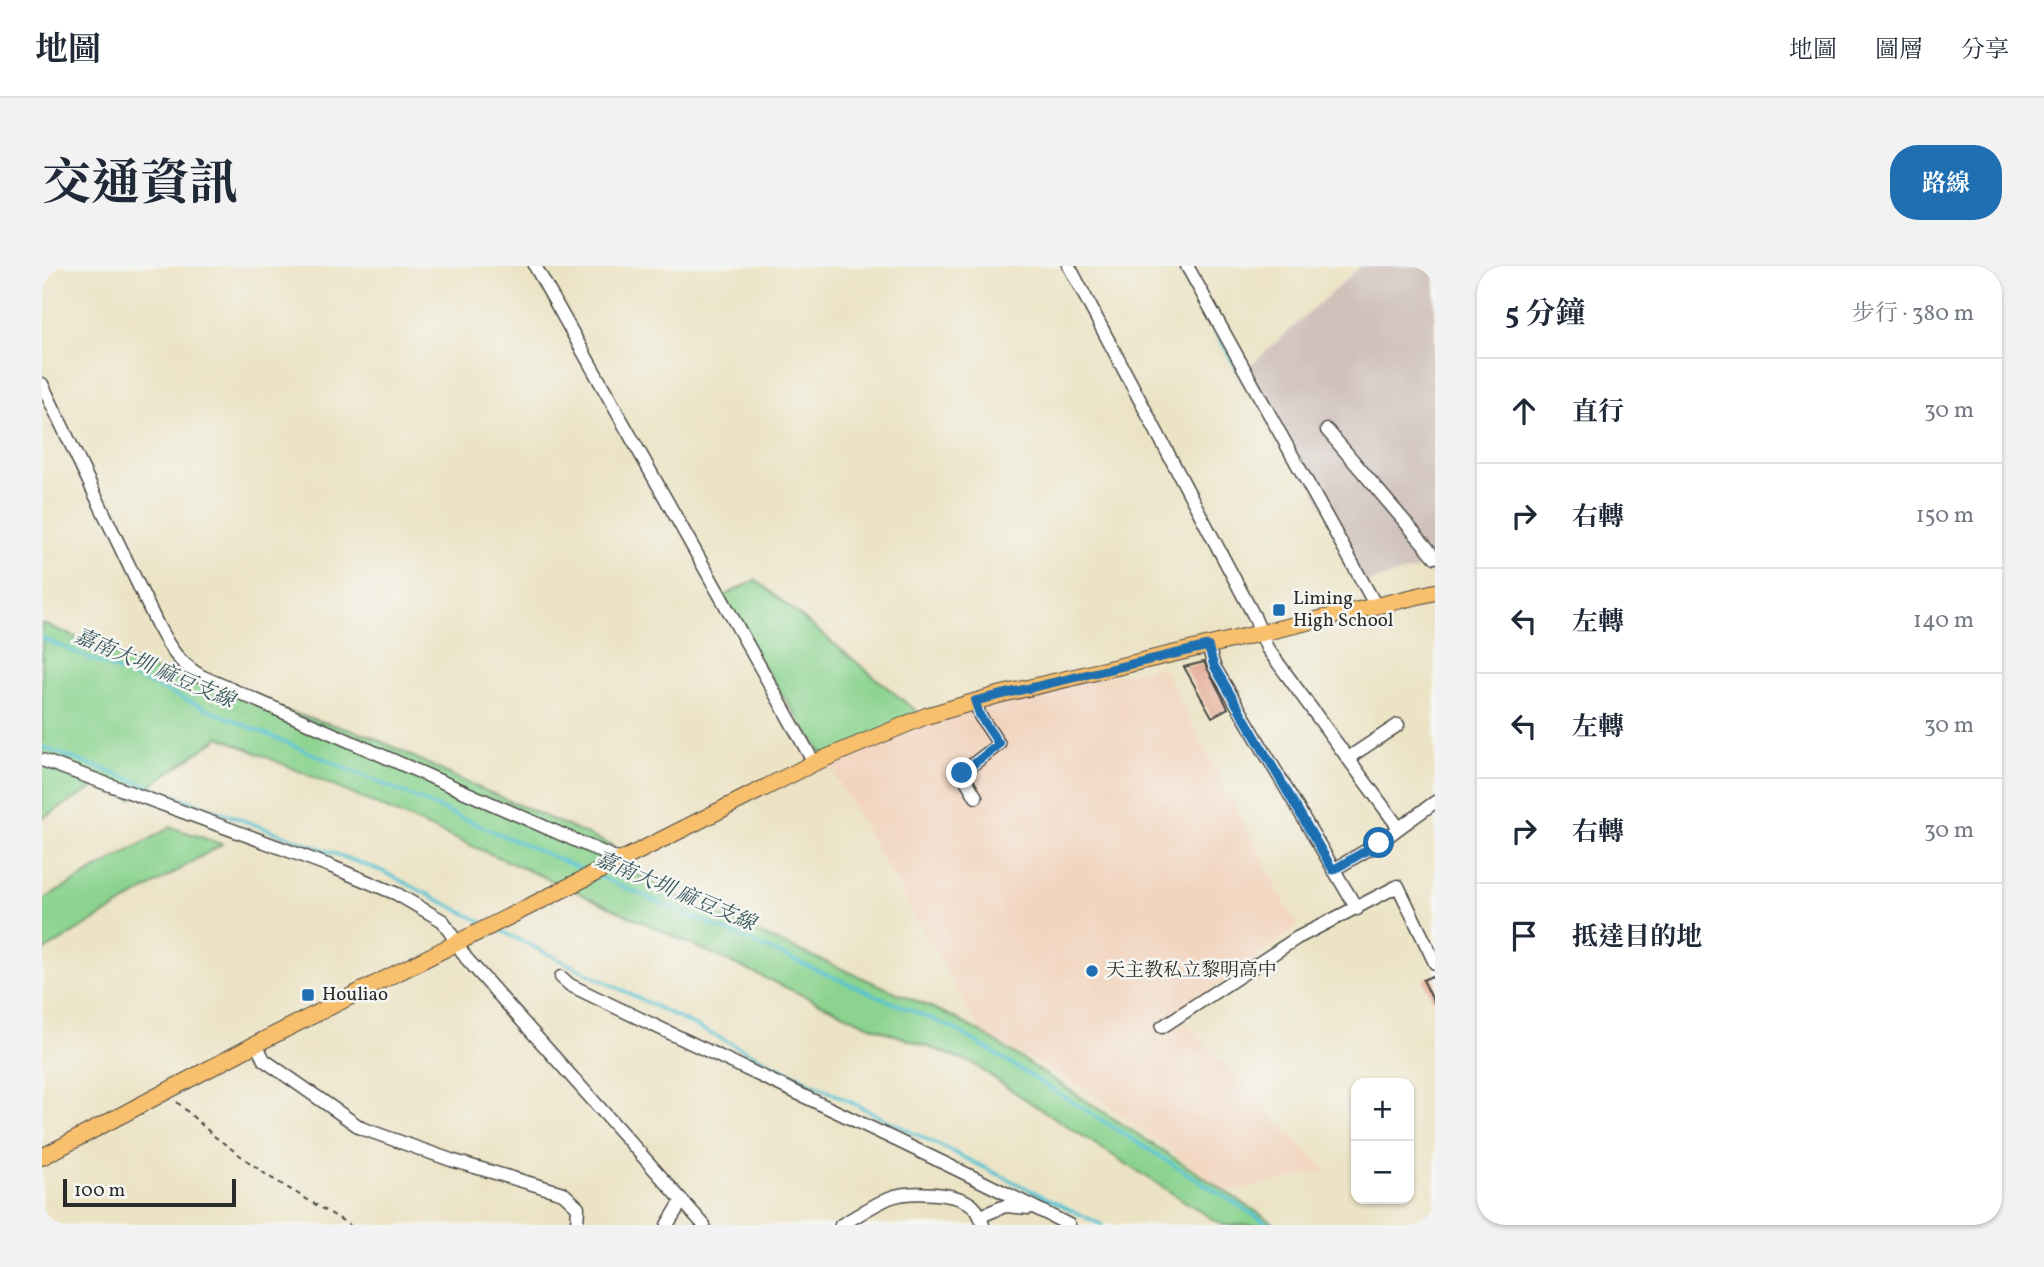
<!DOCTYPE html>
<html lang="zh-TW">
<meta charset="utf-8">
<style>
:root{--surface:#fff;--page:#f2f2f3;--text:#1f2937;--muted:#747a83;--line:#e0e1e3;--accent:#1f6fb2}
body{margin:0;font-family:Vollkorn,"Noto Serif TC",serif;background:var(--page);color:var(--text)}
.controls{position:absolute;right:21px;bottom:21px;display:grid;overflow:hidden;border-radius:14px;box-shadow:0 2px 5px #0004}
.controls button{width:63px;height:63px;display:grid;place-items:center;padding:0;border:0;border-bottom:2px solid var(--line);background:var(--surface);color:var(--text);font:35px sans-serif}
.scale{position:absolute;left:21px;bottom:18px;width:173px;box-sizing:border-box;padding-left:7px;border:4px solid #2b2b2b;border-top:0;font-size:19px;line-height:24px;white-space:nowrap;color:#2b2b2b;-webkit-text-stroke:5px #f6f6f2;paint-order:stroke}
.stop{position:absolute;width:21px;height:21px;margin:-16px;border:5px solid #1f6fb2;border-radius:50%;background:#fff}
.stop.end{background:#1f6fb2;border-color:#fff;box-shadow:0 2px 7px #0008}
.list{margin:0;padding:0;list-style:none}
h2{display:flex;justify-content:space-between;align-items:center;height:91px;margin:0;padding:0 28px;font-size:30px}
h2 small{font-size:23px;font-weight:400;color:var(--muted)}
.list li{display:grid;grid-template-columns:46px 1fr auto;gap:21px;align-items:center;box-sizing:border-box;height:105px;padding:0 28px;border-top:2px solid var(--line)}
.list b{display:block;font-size:26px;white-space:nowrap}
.list em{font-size:23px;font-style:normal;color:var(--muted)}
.icon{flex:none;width:38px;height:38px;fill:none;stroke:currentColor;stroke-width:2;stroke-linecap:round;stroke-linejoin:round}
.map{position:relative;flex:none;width:1393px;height:959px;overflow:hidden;border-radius:28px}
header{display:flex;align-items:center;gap:42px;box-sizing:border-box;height:98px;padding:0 35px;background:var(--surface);border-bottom:2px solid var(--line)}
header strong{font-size:33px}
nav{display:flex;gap:38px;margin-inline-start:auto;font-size:24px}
.intro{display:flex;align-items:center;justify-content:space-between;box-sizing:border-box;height:168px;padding:0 42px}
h1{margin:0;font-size:49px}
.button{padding:18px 32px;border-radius:28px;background:var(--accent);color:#fff;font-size:24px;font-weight:700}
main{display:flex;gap:42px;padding:0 42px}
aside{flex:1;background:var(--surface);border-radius:28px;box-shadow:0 2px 5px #0004}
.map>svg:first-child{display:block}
.built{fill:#f2d4be}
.industrial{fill:#cfc0ba}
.green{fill:#8bd38f;stroke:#5b7f5d;stroke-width:2}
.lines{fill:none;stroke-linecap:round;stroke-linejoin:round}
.stream{stroke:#56c2d1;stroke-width:3.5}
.building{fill:#e5ac96}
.minor-casing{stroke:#484742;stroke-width:15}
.major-casing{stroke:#484742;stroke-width:18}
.path{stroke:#484742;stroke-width:2;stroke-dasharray:5 5;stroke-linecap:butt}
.minor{stroke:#fff;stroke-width:12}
.major{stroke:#f8bf6c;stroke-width:16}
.route{stroke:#1f6fb2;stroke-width:9}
.poi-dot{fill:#1f6fb2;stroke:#f6f6f2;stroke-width:2.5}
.labels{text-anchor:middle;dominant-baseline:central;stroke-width:5;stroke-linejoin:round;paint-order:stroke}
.poi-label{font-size:19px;fill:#2b2b2b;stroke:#f6f6f2;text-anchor:start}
.water-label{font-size:21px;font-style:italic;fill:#38585d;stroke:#f6f6f2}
</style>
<header>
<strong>地圖</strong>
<nav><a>地圖</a><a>圖層</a><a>分享</a></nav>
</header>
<div class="intro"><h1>交通資訊</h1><a class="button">路線</a></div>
<main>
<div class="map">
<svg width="1393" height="959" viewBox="0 0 1393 959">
<rect width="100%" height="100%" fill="#f6f6f2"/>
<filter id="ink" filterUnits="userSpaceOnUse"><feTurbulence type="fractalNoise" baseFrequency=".0143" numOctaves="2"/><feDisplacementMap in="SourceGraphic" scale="14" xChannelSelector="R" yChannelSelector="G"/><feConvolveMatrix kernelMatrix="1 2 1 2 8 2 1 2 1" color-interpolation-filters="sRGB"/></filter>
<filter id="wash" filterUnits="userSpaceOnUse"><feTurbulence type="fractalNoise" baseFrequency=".00686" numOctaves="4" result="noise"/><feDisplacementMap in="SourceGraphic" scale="28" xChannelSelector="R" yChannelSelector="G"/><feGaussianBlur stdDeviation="1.57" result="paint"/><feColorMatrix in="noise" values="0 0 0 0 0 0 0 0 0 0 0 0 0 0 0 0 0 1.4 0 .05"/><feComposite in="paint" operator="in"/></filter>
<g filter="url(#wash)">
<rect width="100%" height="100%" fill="#ece3c5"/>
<!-- built -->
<path class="built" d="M 1119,400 L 1255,660 L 1137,751 L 1284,905 L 1185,926 L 1049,827 L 940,767 L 783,492 L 879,449 Z"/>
<!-- industrial -->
<path class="industrial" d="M 1319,0 L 1393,0 L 1393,299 L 1321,317 L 1208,100 Z"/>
<!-- green -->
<path class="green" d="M 714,314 L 879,449 L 783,492 L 676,333 Z
M 0,357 L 133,413 L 326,469 L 419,514 L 569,579 L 594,608 L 661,643 L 909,750 L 940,767 L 1235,959 L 1180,959 L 981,832 L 930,797 L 826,759 L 504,612 L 178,471 L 89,533 L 60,517 L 0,552 Z
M 129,561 L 180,578 L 0,686 L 0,634 Z"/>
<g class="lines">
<!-- stream -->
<path class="stream" d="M 1136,0 L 1210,129
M 0,372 L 544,605
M 0,481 L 340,605 L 442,657
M 558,611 L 915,764 L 1228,959
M 455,663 L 1060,959"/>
</g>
<g id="blocks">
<!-- building -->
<path class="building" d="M 1162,396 L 1186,442 L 1170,451 L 1142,401 Z
M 1390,710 L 1393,715 L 1393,738 L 1381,714 Z"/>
</g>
</g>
<g filter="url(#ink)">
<use href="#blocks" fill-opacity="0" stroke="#484742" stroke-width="2"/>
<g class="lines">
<defs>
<path id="minor" d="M 493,0 L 772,497
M 1027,0 L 1212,350 L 1225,382 L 1357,562 L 1337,577 L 1291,604
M 1145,0 L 1334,340
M 0,118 L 116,360 C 129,384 136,396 159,410 L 578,594
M 1285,164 L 1393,291
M 1166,380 L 1172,400 L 1315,643
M 933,435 L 938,450 L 957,478 L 920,507 L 934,531
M 1306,492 L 1356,459
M 0,494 L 288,600 L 355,628 L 401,655 L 424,692 L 662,959
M 1357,562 L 1393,536
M 519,711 L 528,719 C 694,800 863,875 1027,959
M 1120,761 L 1255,672 L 1356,620 L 1393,697
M 214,778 L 222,794 L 319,862 L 409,894 L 521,927 L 536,941 L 535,959
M 939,950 L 963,940 L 987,942
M 625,959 L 640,935
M 799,959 C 815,950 831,939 847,932 C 866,924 916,926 931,940 C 937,945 939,952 941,959"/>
<path id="major" d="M 0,891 L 214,778 L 772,497 L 884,450 L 956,429 L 1393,326"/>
</defs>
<!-- minor casing -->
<use href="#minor" class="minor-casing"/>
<!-- major casing -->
<use href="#major" class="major-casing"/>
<!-- path -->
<path class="path" d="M 135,836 L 172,870 L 226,910 L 308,959"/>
<!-- minor -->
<use href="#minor" class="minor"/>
<!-- major -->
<use href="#major" class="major"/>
</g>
</g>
<g class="lines" filter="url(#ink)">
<!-- route -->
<path class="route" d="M 920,507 L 957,478 L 938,450 L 933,435 L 1166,380 L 1172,400 L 1291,604 L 1337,577"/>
</g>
<!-- markers -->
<g class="poi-dot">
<rect x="1230" y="337" width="14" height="14" rx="3.5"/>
<circle cx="1050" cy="705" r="7"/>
<rect x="259" y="722" width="14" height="14" rx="3.5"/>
</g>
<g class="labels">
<!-- poi labels -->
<g class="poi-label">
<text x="1251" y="333">Liming<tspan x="1251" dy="22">High School</tspan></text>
<text x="1064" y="705">天主教私立黎明高中</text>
<text x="280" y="729">Houliao</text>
</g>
<!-- water labels -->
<g class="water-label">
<text transform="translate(112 403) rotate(23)">嘉南大圳 麻豆支線</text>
<text transform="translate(633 626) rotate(23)">嘉南大圳 麻豆支線</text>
</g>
</g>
</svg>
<div class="controls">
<button>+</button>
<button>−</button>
</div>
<div class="scale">100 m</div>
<div class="stop" style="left:1337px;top:577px"></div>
<div class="stop end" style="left:920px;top:507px"></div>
</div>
<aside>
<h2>5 分鐘<small>步行 · 380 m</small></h2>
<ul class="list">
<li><svg class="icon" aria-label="ahead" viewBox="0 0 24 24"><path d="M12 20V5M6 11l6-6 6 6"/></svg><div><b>直行</b></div><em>30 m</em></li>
<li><svg class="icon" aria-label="right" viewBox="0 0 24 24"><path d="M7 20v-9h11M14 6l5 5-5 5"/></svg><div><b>右轉</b></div><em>150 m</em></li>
<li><svg class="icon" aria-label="left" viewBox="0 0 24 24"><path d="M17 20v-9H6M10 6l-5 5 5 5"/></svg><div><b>左轉</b></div><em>140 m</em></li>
<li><svg class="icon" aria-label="left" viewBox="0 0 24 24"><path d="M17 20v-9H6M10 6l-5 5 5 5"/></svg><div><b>左轉</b></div><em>30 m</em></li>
<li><svg class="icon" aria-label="right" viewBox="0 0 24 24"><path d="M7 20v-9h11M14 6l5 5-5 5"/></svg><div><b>右轉</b></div><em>30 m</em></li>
<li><svg class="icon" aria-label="arrive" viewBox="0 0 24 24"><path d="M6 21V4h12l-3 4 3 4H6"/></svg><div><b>抵達目的地</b></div></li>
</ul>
</aside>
</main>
